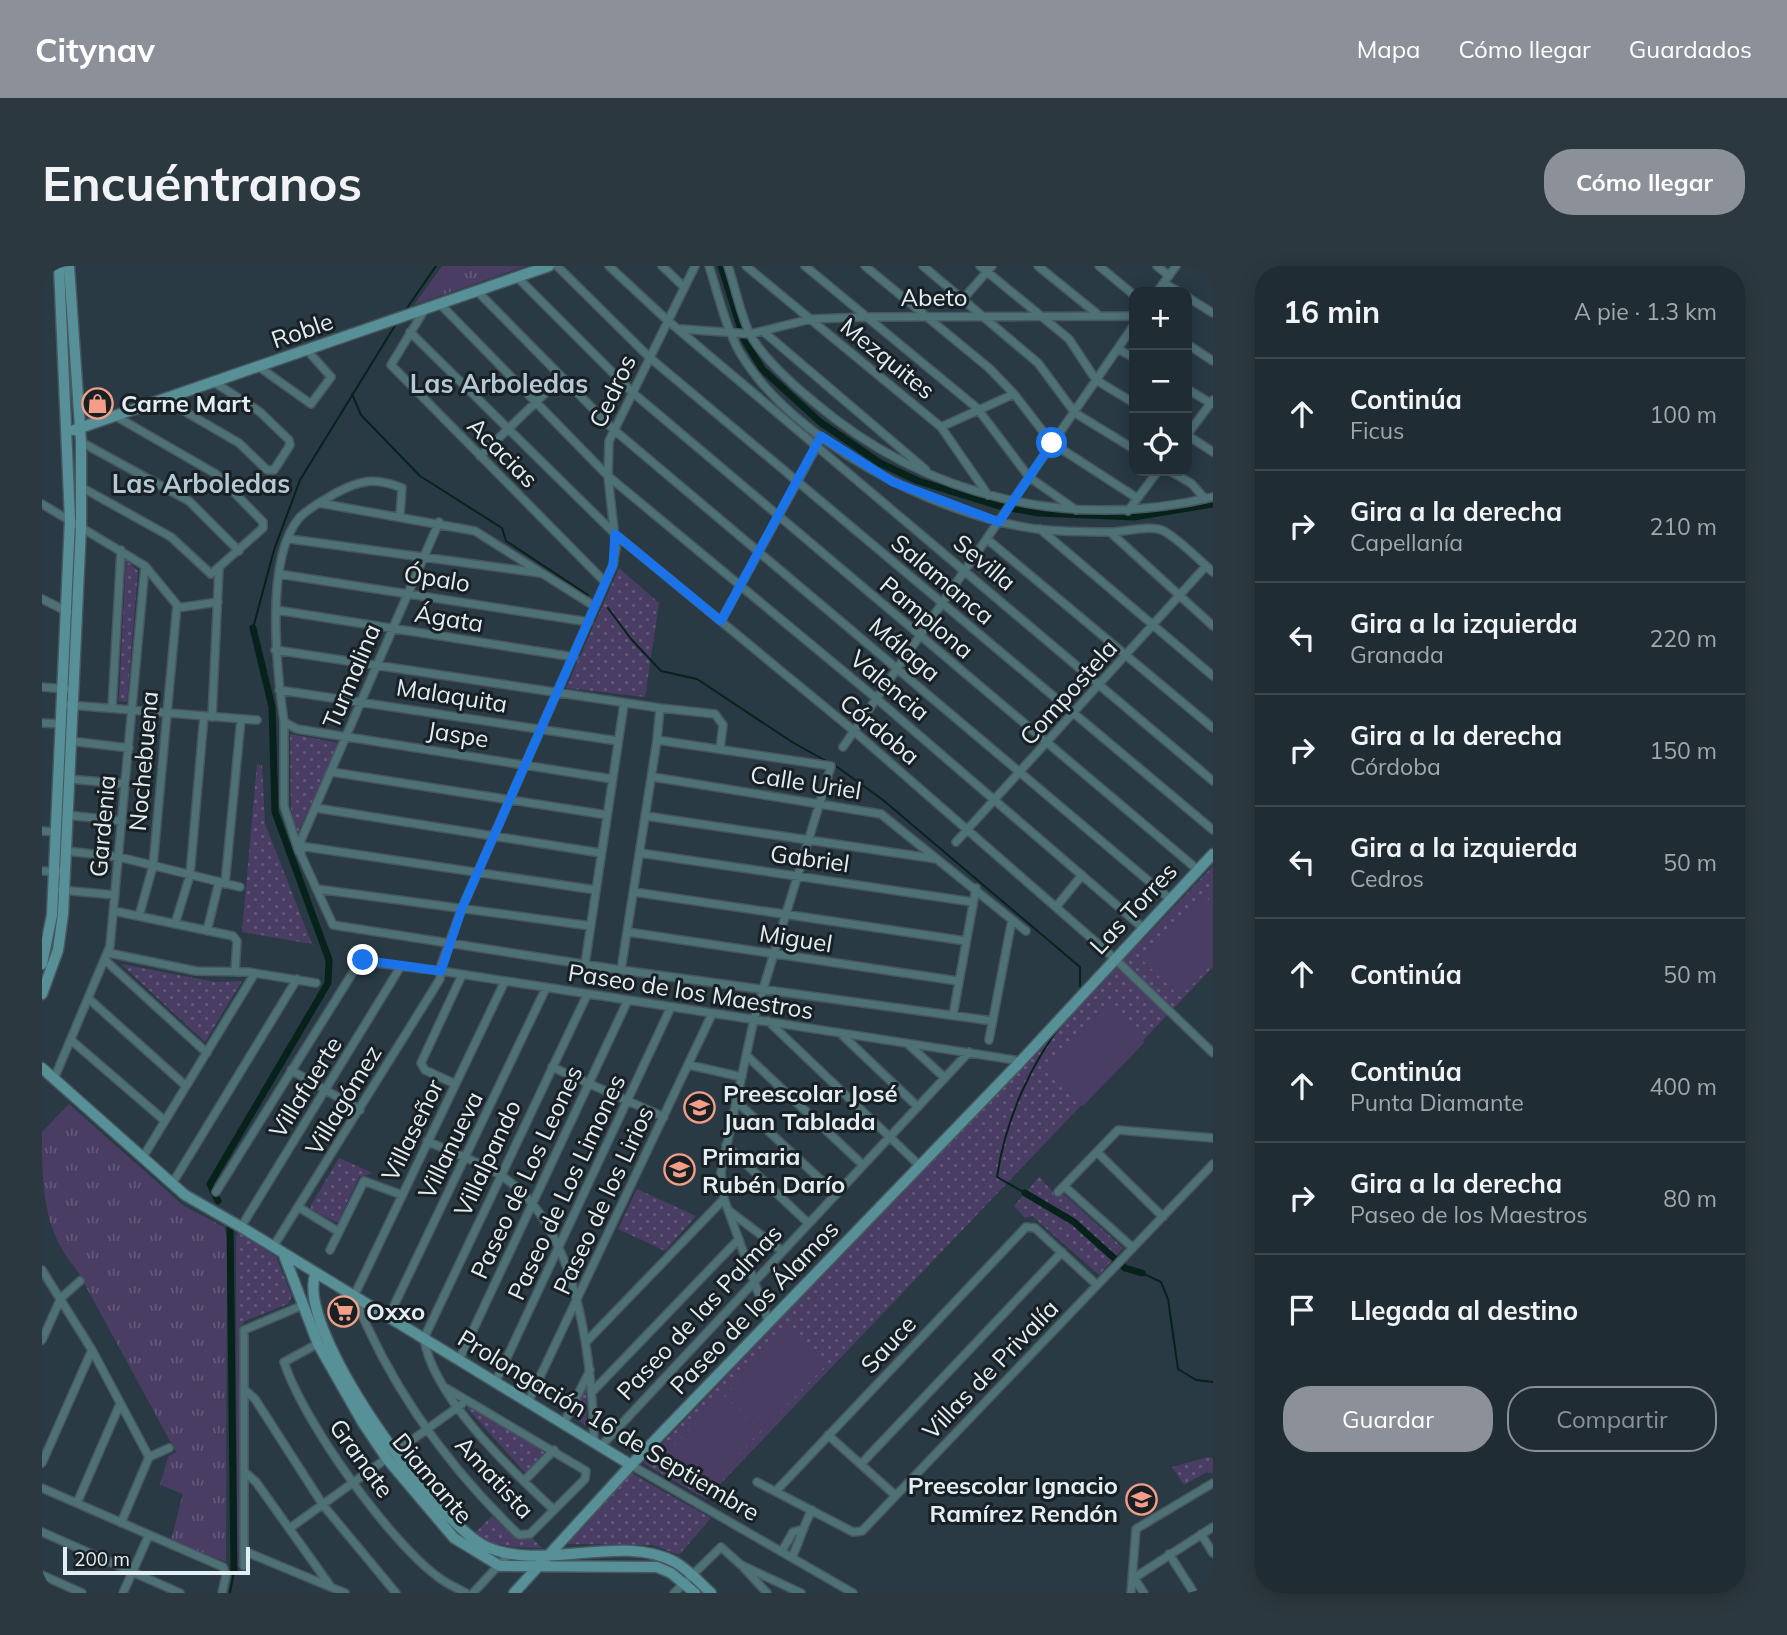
<!DOCTYPE html>
<html lang="es">
<meta charset="utf-8">
<style>
:root{--surface:#1f2c33;--page:#2c383f;--text:#f1f3f6;--muted:#a1a7ac;--line:#3c484e;--accent:#8c9099}
body{margin:0;font-family:Mulish,sans-serif;background:var(--page);color:var(--text)}
.controls{position:absolute;right:21px;top:21px;display:grid;overflow:hidden;border-radius:14px;box-shadow:0 4px 18px #0003}
.controls button{width:63px;height:63px;display:grid;place-items:center;padding:0;border:0;border-bottom:2px solid var(--line);background:var(--surface);color:var(--text);font:35px sans-serif}
.scale{position:absolute;left:21px;bottom:18px;width:187px;box-sizing:border-box;padding-left:7px;border:4px solid #e3edf4;border-top:0;font-size:19px;line-height:24px;white-space:nowrap;color:#e3edf4;-webkit-text-stroke:5px #182024;paint-order:stroke}
.stop{position:absolute;width:21px;height:21px;margin:-16px;border:5px solid #1a73e8;border-radius:50%;background:#fff}
.stop.end{background:#1a73e8;border-color:#fff;box-shadow:0 2px 7px #0008}
.list{margin:0;padding:0;list-style:none}
h2{display:flex;justify-content:space-between;align-items:center;height:91px;margin:0;padding:0 28px;font-size:30px}
h2 small{font-size:23px;font-weight:400;color:var(--muted)}
.list li{display:grid;grid-template-columns:46px 1fr auto;gap:21px;align-items:center;box-sizing:border-box;height:112px;padding:0 28px;border-top:2px solid var(--line)}
.list b{display:block;font-size:26px;white-space:nowrap}
.list p{margin:0;font-size:23px;white-space:nowrap;color:var(--muted)}
.list em{font-size:23px;font-style:normal;color:var(--muted)}
.actions{display:flex;gap:14px;padding:21px 28px}
.actions a{flex:1;padding:16px 0;border:2px solid var(--accent);border-radius:28px;text-align:center;font-size:24px;color:var(--accent)}
.actions .main{background:var(--accent);color:#fff}
.icon{flex:none;width:38px;height:38px;fill:none;stroke:currentColor;stroke-width:2;stroke-linecap:round;stroke-linejoin:round}
.map{position:relative;flex:none;width:1171px;height:1327px;overflow:hidden;border-radius:28px}
header{display:flex;align-items:center;gap:42px;box-sizing:border-box;height:98px;padding:0 35px;background:var(--accent);color:#fff}
header strong{font-size:33px}
nav{display:flex;gap:38px;margin-inline-start:auto;font-size:24px}
.intro{display:flex;align-items:center;justify-content:space-between;box-sizing:border-box;height:168px;padding:0 42px}
h1{margin:0;font-size:49px}
.button{padding:18px 32px;border-radius:28px;background:var(--accent);color:#fff;font-size:24px;font-weight:700}
main{display:flex;gap:42px;padding:0 42px}
aside{flex:1;background:var(--surface);border-radius:28px;box-shadow:0 4px 18px #0003}
.map>svg:first-child{display:block}
.grass{fill:url(#grass-tufts)}
.park{fill:url(#park-dots)}
.garden{fill:#4a3d63}
.lines{fill:none;stroke-linecap:round;stroke-linejoin:round}
.stream{stroke:#07221b;stroke-width:2}
.canal{stroke:#07221b;stroke-width:7}
.street-casing{stroke:#475760;stroke-width:10}
.secondary-casing{stroke:#475760;stroke-width:13}
.street{stroke:#4e7175;stroke-width:7}
.secondary{stroke:#579197;stroke-width:10}
.route{stroke:#1a73e8;stroke-width:9}
.labels{text-anchor:middle;dominant-baseline:central;stroke-width:6;stroke-linejoin:round;paint-order:stroke}
.street-label{font-size:24px;fill:#e3edf4;stroke:#182024}
.poi-label{font-size:24px;font-weight:bold;fill:#e3edf4;stroke:#182024;text-anchor:start}
.neighbourhood-label{font-size:26px;font-weight:bold;fill:#b4c8d5;stroke:#182024}
</style>
<header>
<strong>Citynav</strong>
<nav><a>Mapa</a><a>Cómo llegar</a><a>Guardados</a></nav>
</header>
<div class="intro"><h1>Encuéntranos</h1><a class="button">Cómo llegar</a></div>
<main>
<div class="map">
<svg width="1171" height="1327" viewBox="0 0 1171 1327">
<defs>
<pattern id="grass-tufts" width="24" height="20" patternUnits="userSpaceOnUse" patternTransform="scale(1.75)"><rect width="24" height="20" fill="#4a3d63"/><path d="M3 7l-1-3M5 7V3M7 7l1-3M15 17l-1-3M17 17v-4M19 17l1-3" fill="none" stroke="#64597a"/></pattern>
<pattern id="park-dots" width="8" height="8" patternUnits="userSpaceOnUse" patternTransform="scale(1.75)"><rect width="8" height="8" fill="#4a3d63"/><path d="M2 2h.1M6 6h.1" fill="none" stroke="#64597a" stroke-width="1.8" stroke-linecap="round"/></pattern>
</defs>
<rect width="100%" height="100%" fill="#293a44"/>
<!-- grass -->
<path class="grass" d="M 400,0 L 484,0 L 372,39 Z
M 27,838 L 142,940 L 182,961 L 185,971 L 184,1296 L 129,1274 L 141,1228 L 118,1219 L 126,1191 L 134,1186 L 35,1004 C 0,964 0,918 0,866 Z"/>
<!-- park -->
<path class="park" d="M 84,294 L 96,305 L 85,436 L 77,435 Z
M 577,302 L 617,337 L 603,431 L 524,422 Z
M 248,468 L 297,477 L 254,571 L 249,543 Z
M 215,498 L 220,499 L 223,558 L 270,678 L 200,666 Z
M 1171,600 L 1171,701 L 664,1233 L 601,1197 Z
M 79,698 L 173,716 L 200,715 L 163,776 Z
M 297,892 L 331,907 L 317,911 L 296,956 L 293,956 L 269,943 L 269,939 Z
M 997,911 L 1015,930 L 1022,928 L 1081,982 L 1057,1009 L 990,950 L 983,952 L 972,940 Z
M 595,923 L 654,950 L 623,985 L 576,963 Z
M 197,966 L 234,991 L 250,1030 L 246,1038 L 203,1055 L 197,1063 L 199,1302 L 195,1300 L 194,971 Z
M 544,1122 L 545,1160 L 531,1151 Z
M 430,1138 L 502,1182 L 502,1187 L 484,1208 L 425,1142 Z
M 1166,1191 L 1171,1192 L 1171,1208 L 1165,1206 L 1142,1219 L 1130,1201 Z
M 589,1207 L 669,1252 L 637,1289 L 611,1279 L 525,1278 Z
M 450,1250 L 475,1274 L 490,1272 L 500,1282 C 477,1281 452,1282 433,1267 Z"/>
<!-- garden -->
<path class="garden" d="M 1163,630 L 1171,638 L 1171,697 L 1138,731 L 1101,695 Z
M 1065,739 L 1103,776 L 1041,840 L 1003,804 Z
M 748,1061 L 785,1098 L 723,1162 L 686,1126 Z
M 682,1129 L 719,1165 L 659,1227 L 622,1190 Z"/>
<g class="lines">
<!-- stream -->
<path class="stream" d="M 363,45 L 394,0
M 310,128 L 319,149 L 378,210 L 460,262 L 464,275 L 546,329
M 566,342 L 589,373 L 619,405 L 655,413 L 750,476 L 786,496
M 211,362 L 232,284 L 258,214 L 354,58
M 791,498 L 841,534 L 1038,701 L 1038,720
M 983,927 L 955,911 C 963,855 988,798 1023,754
M 1100,1007 L 1119,1016 L 1126,1033 L 1136,1103 L 1154,1114 L 1171,1116
M 188,1327 L 192,1305"/>
<!-- canal -->
<path class="canal" d="M 679,0 L 702,73 L 720,103 L 778,156 L 838,197 L 876,215 L 957,240 L 996,247 L 1092,251 L 1171,238
M 983,927 L 1032,956 L 1083,1002 L 1100,1007
M 176,935 L 168,918 L 286,717 L 287,694 L 233,546 L 230,441 L 211,362
M 188,959 L 192,1305"/>
<defs>
<path id="street" d="M 515,0 L 607,91 L 1171,564
M 567,0 L 625,54 L 1171,515
M 620,0 L 642,21
M 667,0 C 676,28 683,59 697,85 C 749,175 895,250 995,263 C 1019,266 1045,266 1069,266 C 1084,266 1109,258 1122,265 C 1139,275 1156,293 1171,306
M 686,0 C 693,21 698,46 707,66 C 718,89 752,120 772,136 C 885,232 1028,265 1171,231
M 704,0 L 899,161 L 946,229
M 763,0 L 935,142 L 987,211 L 1034,244
M 823,0 L 947,102 L 972,128 L 1010,177 L 1095,232
M 881,0 L 996,97 L 1033,147 L 1092,183
M 938,0 L 1027,73 L 1054,114 L 1092,137
M 996,0 L 1054,47
M 1057,0 L 1092,29
M 1115,0 L 1127,10
M 1167,0 L 1171,2
M 475,11 L 590,126 L 1156,604
M 1122,17 L 1137,26
M 435,25 L 571,163 L 1128,633
M 1115,26 L 1134,0
M 1145,31 L 1171,47
M 921,33 L 950,0
M 398,38 L 566,210 L 835,433 L 1101,662
M 383,43 L 349,99 L 563,316
M 640,63 L 708,68 L 769,53 L 824,51 L 1092,50
M 368,66 L 573,268 L 812,465 L 1072,692 L 1171,787
M 722,66 L 884,204
M 1145,78 L 1171,95
M 1076,83 L 1092,92
M 217,101 L 269,138 L 289,111 L 265,84
M 1145,123 L 1170,138
M 123,134 L 197,177 L 225,204 L 232,204 L 248,179 L 247,174 L 218,146 L 172,116
M 899,161 L 972,128
M 1145,169 L 1171,134
M 1145,169 L 1171,186
M 39,176 L 147,235 L 197,285
M 438,190 L 519,112
M 1128,205 L 1150,218 L 1163,233
M 39,221 L 129,271 L 169,308 L 221,262 L 221,256 L 174,208 L 75,151
M 277,237 L 433,265 L 552,340
M 0,238 L 103,300 L 135,339 L 111,600 L 97,650
M 1086,245 L 1116,205
M 358,249 L 360,222 C 333,211 318,214 294,227 C 282,234 268,241 258,251 C 222,291 235,406 242,456 L 255,463 L 570,513
M 397,256 L 259,574 L 259,589 L 291,659 L 579,704 L 951,755
M 998,263 L 1171,410
M 1068,266 L 1171,360
M 248,273 L 498,307
M 945,273 L 1171,462
M 237,308 L 547,356
M 0,333 L 26,346
M 135,342 L 176,336
M 234,344 L 532,391
M 679,355 L 776,178
M 233,384 L 618,442 L 615,474 L 789,500 L 712,753 L 679,906 L 682,933 L 727,1056
M 0,421 L 24,423
M 237,424 L 576,475
M 27,439 L 215,454
M 70,442 L 79,284
M 618,442 L 673,448 L 681,459 L 678,483
M 170,451 L 177,303
M 242,456 L 242,540 L 257,586
M 0,457 L 20,458
M 28,475 L 87,482
M 801,481 L 1092,59
M 290,506 L 565,549
M 611,511 L 839,548 L 984,665
M 27,513 L 83,518
M 274,542 L 559,587
M 25,549 L 80,555
M 604,550 L 895,593
M 0,565 L 14,566
M 914,576 L 1164,300
M 258,580 L 554,624
M 24,585 L 77,591 L 198,621
M 598,587 L 931,636
M 0,605 L 23,606
M 183,618 L 199,453
M 275,623 L 549,660
M 19,624 L 73,629
M 592,626 L 924,675
M 1014,641 L 1040,609
M 72,645 L 191,670 L 195,675 L 193,706
M 133,658 L 148,609 L 162,450
M 165,665 L 177,616
M 586,666 L 916,715
M 67,687 L 154,705 L 206,706 L 274,717
M 64,695 L 165,787
M 543,698 L 582,438
M 579,704 L 615,474
M 47,733 L 144,820
M 911,749 L 934,622
M 726,755 L 877,899
M 798,767 L 876,841
M 29,774 L 123,855
M 947,774 L 970,654
M 866,778 L 903,812
M 705,790 L 821,899
M 647,799 L 700,811
M 510,801 L 622,851
M 249,804 L 318,844
M 12,813 L 68,680 L 103,300
M 413,818 L 383,804 L 379,797 L 420,709
M 694,835 L 794,928
M 385,875 C 409,886 436,895 458,909 C 536,957 550,1093 552,1176
M 684,879 L 766,957
M 1055,886 L 1121,951
M 101,891 L 213,707
M 130,918 L 255,713
M 1022,920 L 1091,982
M 174,926 L 318,695 L 399,705 L 979,795
M 1016,926 L 1076,864 L 1171,872
M 258,942 L 297,966
M 686,944 L 740,985
M 199,961 L 359,700
M 231,981 L 398,713 L 399,699 L 420,642 L 571,299 L 574,282 L 566,210 L 567,175 L 653,0
M 288,984 L 322,915 L 360,929
M 0,1004 L 50,1084 L 107,1191
M 346,1052 L 504,722
M 0,1074 L 19,1032 L 38,1015
M 279,1076 L 242,1096 C 261,1155 347,1275 396,1311 C 405,1318 415,1322 424,1327
M 544,1076 L 682,933
M 417,1094 L 586,734
M 453,1117 L 629,741
M 404,1122 L 544,1205 L 543,1213 L 488,1268 L 477,1269 C 406,1201 349,1122 312,1030 L 463,715
M 203,1124 L 213,1133 L 281,1239 L 354,1327
M 551,1125 L 697,973
M 486,1136 L 670,748
M 522,1157 L 548,1104
M 786,1169 L 853,1229
M 559,1180 L 927,786
M 0,1197 L 50,1084
M 819,1198 L 1020,986
M 589,1199 L 811,1327
M 204,1207 L 214,1216 L 289,1321
M 482,1215 L 512,1184
M 715,1216 L 811,1266 L 820,1265 L 1171,898
M 0,1222 L 181,1301 L 184,1310 L 180,1327
M 734,1225 L 984,961 L 993,962 L 1055,1019
M 35,1237 L 78,1138
M 511,1243 C 469,1204 390,1130 382,1072 L 545,729
M 79,1257 L 107,1191 L 127,1182
M 248,1262 L 420,1138
M 0,1266 L 138,1327
M 1159,1268 L 1171,1287
M 202,1285 L 303,1327
M 740,1285 L 751,1266 L 758,1264
M 1127,1288 L 1152,1327
M 750,1291 C 758,1275 761,1260 770,1244
M 202,1300 L 202,1064 L 259,1040
M 702,1302 L 725,1327
M 0,1309 L 40,1327
M 81,1327 L 106,1271
M 431,1327 L 467,1288
M 632,1327 L 679,1281 L 699,1299 L 759,1327
M 1089,1327 L 1094,1263 L 1171,1217
M 1102,1327 L 1092,1312 L 1171,1261"/>
<path id="secondary" d="M 32,164 L 507,0
M 0,698 L 10,649 L 28,254 L 17,0
M 0,728 L 16,684 L 21,648 L 39,260 L 39,176 L 27,0
M 0,802 L 143,929 L 199,961 L 589,1199
M 242,989 L 276,1078 L 321,1157 L 346,1194 L 412,1272 L 458,1300 L 615,1301 L 629,1307 L 653,1327
M 274,1007 C 250,1060 394,1258 445,1281 C 501,1306 578,1267 633,1296 C 647,1304 658,1317 669,1327
M 472,1327 L 589,1199 L 979,795 L 1171,588"/>
</defs>
<!-- street casing -->
<use href="#street" class="street-casing"/>
<!-- secondary casing -->
<use href="#secondary" class="secondary-casing"/>
<!-- street -->
<use href="#street" class="street"/>
<!-- secondary -->
<use href="#secondary" class="secondary"/>
</g>
<g class="lines">
<!-- route -->
<path class="route" d="M 321,694 L 399,705 L 420,642 L 571,299 L 573,268 L 679,355 L 779,170 L 851,216 L 957,256 L 1010,177"/>
</g>
<!-- icons -->
<defs>
<symbol id="shop-ring" viewBox="-11 -11 22 22"><circle r="9.5" fill="#182024" stroke="#f49e89" stroke-width="1.5"/><path d="M-5-2.5h2.3a2.7 3.5 0 0 1 5.4 0H5L5.5 6h-11ZM-1.5-2.5h3a1.5 2.3 0 0 0-3 0Z" fill="#f49e89"/></symbol>
<symbol id="school-ring" viewBox="-11 -11 22 22"><circle r="9.5" fill="#182024" stroke="#f49e89" stroke-width="1.5"/><path d="M0-5L7-2L0 1L-7-2ZM-4 1L0 2.5L4 1V4Q0 6-4 4Z" fill="#f49e89"/></symbol>
<symbol id="supermarket-ring" viewBox="-11 -11 22 22"><circle r="9.5" fill="#182024" stroke="#f49e89" stroke-width="1.5"/><path d="M-6-5.5h2.5l.6 2H6L4.5 2H-2.5L-4.4-4H-6ZM-1.5 3.2a1.3 1.3 0 1 0 .1 0ZM3 3.2a1.3 1.3 0 1 0 .1 0Z" fill="#f49e89"/></symbol>
</defs>
<g fill-rule="evenodd">
<use href="#shop-ring" x="38" y="120" width="35" height="35"/>
<use href="#school-ring" x="640" y="824" width="35" height="35"/>
<use href="#school-ring" x="620" y="886" width="35" height="35"/>
<use href="#supermarket-ring" x="284" y="1028" width="35" height="35"/>
<use href="#school-ring" x="1082" y="1216" width="35" height="35"/>
</g>
<g class="labels">
<!-- street labels -->
<g class="street-label">
<text x="892" y="31">Abeto</text>
<text transform="translate(260 64) rotate(-19)">Roble</text>
<text transform="translate(846 92) rotate(39)">Mezquites</text>
<text transform="translate(570 125) rotate(-65)">Cedros</text>
<text transform="translate(461 186) rotate(45)">Acacias</text>
<text transform="translate(943 296) rotate(40)">Sevilla</text>
<text transform="translate(395 312) rotate(9)">Ópalo</text>
<text transform="translate(901 313) rotate(40)">Salamanca</text>
<text transform="translate(885 351) rotate(40)">Pamplona</text>
<text transform="translate(407 352) rotate(9)">Ágata</text>
<text transform="translate(863 383) rotate(40)">Málaga</text>
<text transform="translate(309 410) rotate(-67)">Turmalina</text>
<text transform="translate(848 419) rotate(40)">Valencia</text>
<text transform="translate(1026 426) rotate(-48)">Compostela</text>
<text transform="translate(410 429) rotate(9)">Malaquita</text>
<text transform="translate(838 463) rotate(40)">Córdoba</text>
<text transform="translate(416 468) rotate(9)">Jaspe</text>
<text transform="translate(101 495) rotate(-85)">Nochebuena</text>
<text transform="translate(764 516) rotate(9)">Calle Uriel</text>
<text transform="translate(60 560) rotate(-85)">Gardenia</text>
<text transform="translate(768 592) rotate(8)">Gabriel</text>
<text transform="translate(1091 642) rotate(-47)">Las Torres</text>
<text transform="translate(754 672) rotate(9)">Miguel</text>
<text transform="translate(649 725) rotate(9)">Paseo de los Maestros</text>
<text transform="translate(263 821) rotate(-58)">Villafuerte</text>
<text transform="translate(301 834) rotate(-59)">Villagómez</text>
<text transform="translate(370 864) rotate(-64)">Villaseñor</text>
<text transform="translate(408 879) rotate(-64)">Villanueva</text>
<text transform="translate(445 892) rotate(-65)">Villalpando</text>
<text transform="translate(484 906) rotate(-65)">Paseo de Los Leones</text>
<text transform="translate(524 921) rotate(-65)">Paseo de Los Limones</text>
<text transform="translate(561 934) rotate(-65)">Paseo de los Lirios</text>
<text transform="translate(712 1041) rotate(-46)">Paseo de los Álamos</text>
<text transform="translate(657 1046) rotate(-47)">Paseo de las Palmas</text>
<text transform="translate(846 1078) rotate(-47)">Sauce</text>
<text transform="translate(948 1103) rotate(-46)">Villas de Privalía</text>
<text transform="translate(567 1159) rotate(31)">Prolongación 16 de Septiembre</text>
<text transform="translate(320 1192) rotate(54)">Granate</text>
<text transform="translate(453 1211) rotate(47)">Amatista</text>
<text transform="translate(391 1212) rotate(50)">Diamante</text>
</g>
<!-- poi labels -->
<g class="poi-label">
<text x="79" y="137">Carne Mart</text>
<text x="681" y="827">Preescolar José<tspan x="681" dy="28">Juan Tablada</tspan></text>
<text x="660" y="890">Primaria<tspan x="660" dy="28">Rubén Darío</tspan></text>
<text x="324" y="1045">Oxxo</text>
<text x="1076" y="1219" text-anchor="end">Preescolar Ignacio<tspan x="1076" dy="28">Ramírez Rendón</tspan></text>
</g>
<!-- neighbourhood labels -->
<g class="neighbourhood-label">
<text x="457" y="117">Las Arboledas</text>
<text x="159" y="217">Las Arboledas</text>
</g>
</g>
</svg>
<div class="controls">
<button>+</button>
<button>−</button>
<button><svg class="icon" aria-label="locate" viewBox="0 0 24 24"><circle cx="12" cy="12" r="6"/><path d="M12 2v4M12 18v4M2 12h4M18 12h4"/></svg></button>
</div>
<div class="scale">200 m</div>
<div class="stop" style="left:1010px;top:177px"></div>
<div class="stop end" style="left:321px;top:694px"></div>
</div>
<aside>
<h2>16 min<small>A pie · 1.3 km</small></h2>
<ul class="list">
<li><svg class="icon" aria-label="ahead" viewBox="0 0 24 24"><path d="M12 20V5M6 11l6-6 6 6"/></svg><div><b>Continúa</b><p>Ficus</p></div><em>100 m</em></li>
<li><svg class="icon" aria-label="right" viewBox="0 0 24 24"><path d="M7 20v-9h11M14 6l5 5-5 5"/></svg><div><b>Gira a la derecha</b><p>Capellanía</p></div><em>210 m</em></li>
<li><svg class="icon" aria-label="left" viewBox="0 0 24 24"><path d="M17 20v-9H6M10 6l-5 5 5 5"/></svg><div><b>Gira a la izquierda</b><p>Granada</p></div><em>220 m</em></li>
<li><svg class="icon" aria-label="right" viewBox="0 0 24 24"><path d="M7 20v-9h11M14 6l5 5-5 5"/></svg><div><b>Gira a la derecha</b><p>Córdoba</p></div><em>150 m</em></li>
<li><svg class="icon" aria-label="left" viewBox="0 0 24 24"><path d="M17 20v-9H6M10 6l-5 5 5 5"/></svg><div><b>Gira a la izquierda</b><p>Cedros</p></div><em>50 m</em></li>
<li><svg class="icon" aria-label="ahead" viewBox="0 0 24 24"><path d="M12 20V5M6 11l6-6 6 6"/></svg><div><b>Continúa</b></div><em>50 m</em></li>
<li><svg class="icon" aria-label="ahead" viewBox="0 0 24 24"><path d="M12 20V5M6 11l6-6 6 6"/></svg><div><b>Continúa</b><p>Punta Diamante</p></div><em>400 m</em></li>
<li><svg class="icon" aria-label="right" viewBox="0 0 24 24"><path d="M7 20v-9h11M14 6l5 5-5 5"/></svg><div><b>Gira a la derecha</b><p>Paseo de los Maestros</p></div><em>80 m</em></li>
<li><svg class="icon" aria-label="arrive" viewBox="0 0 24 24"><path d="M6 21V4h12l-3 4 3 4H6"/></svg><div><b>Llegada al destino</b></div></li>
</ul>
<div class="actions"><a class="main">Guardar</a><a>Compartir</a></div>
</aside>
</main>
